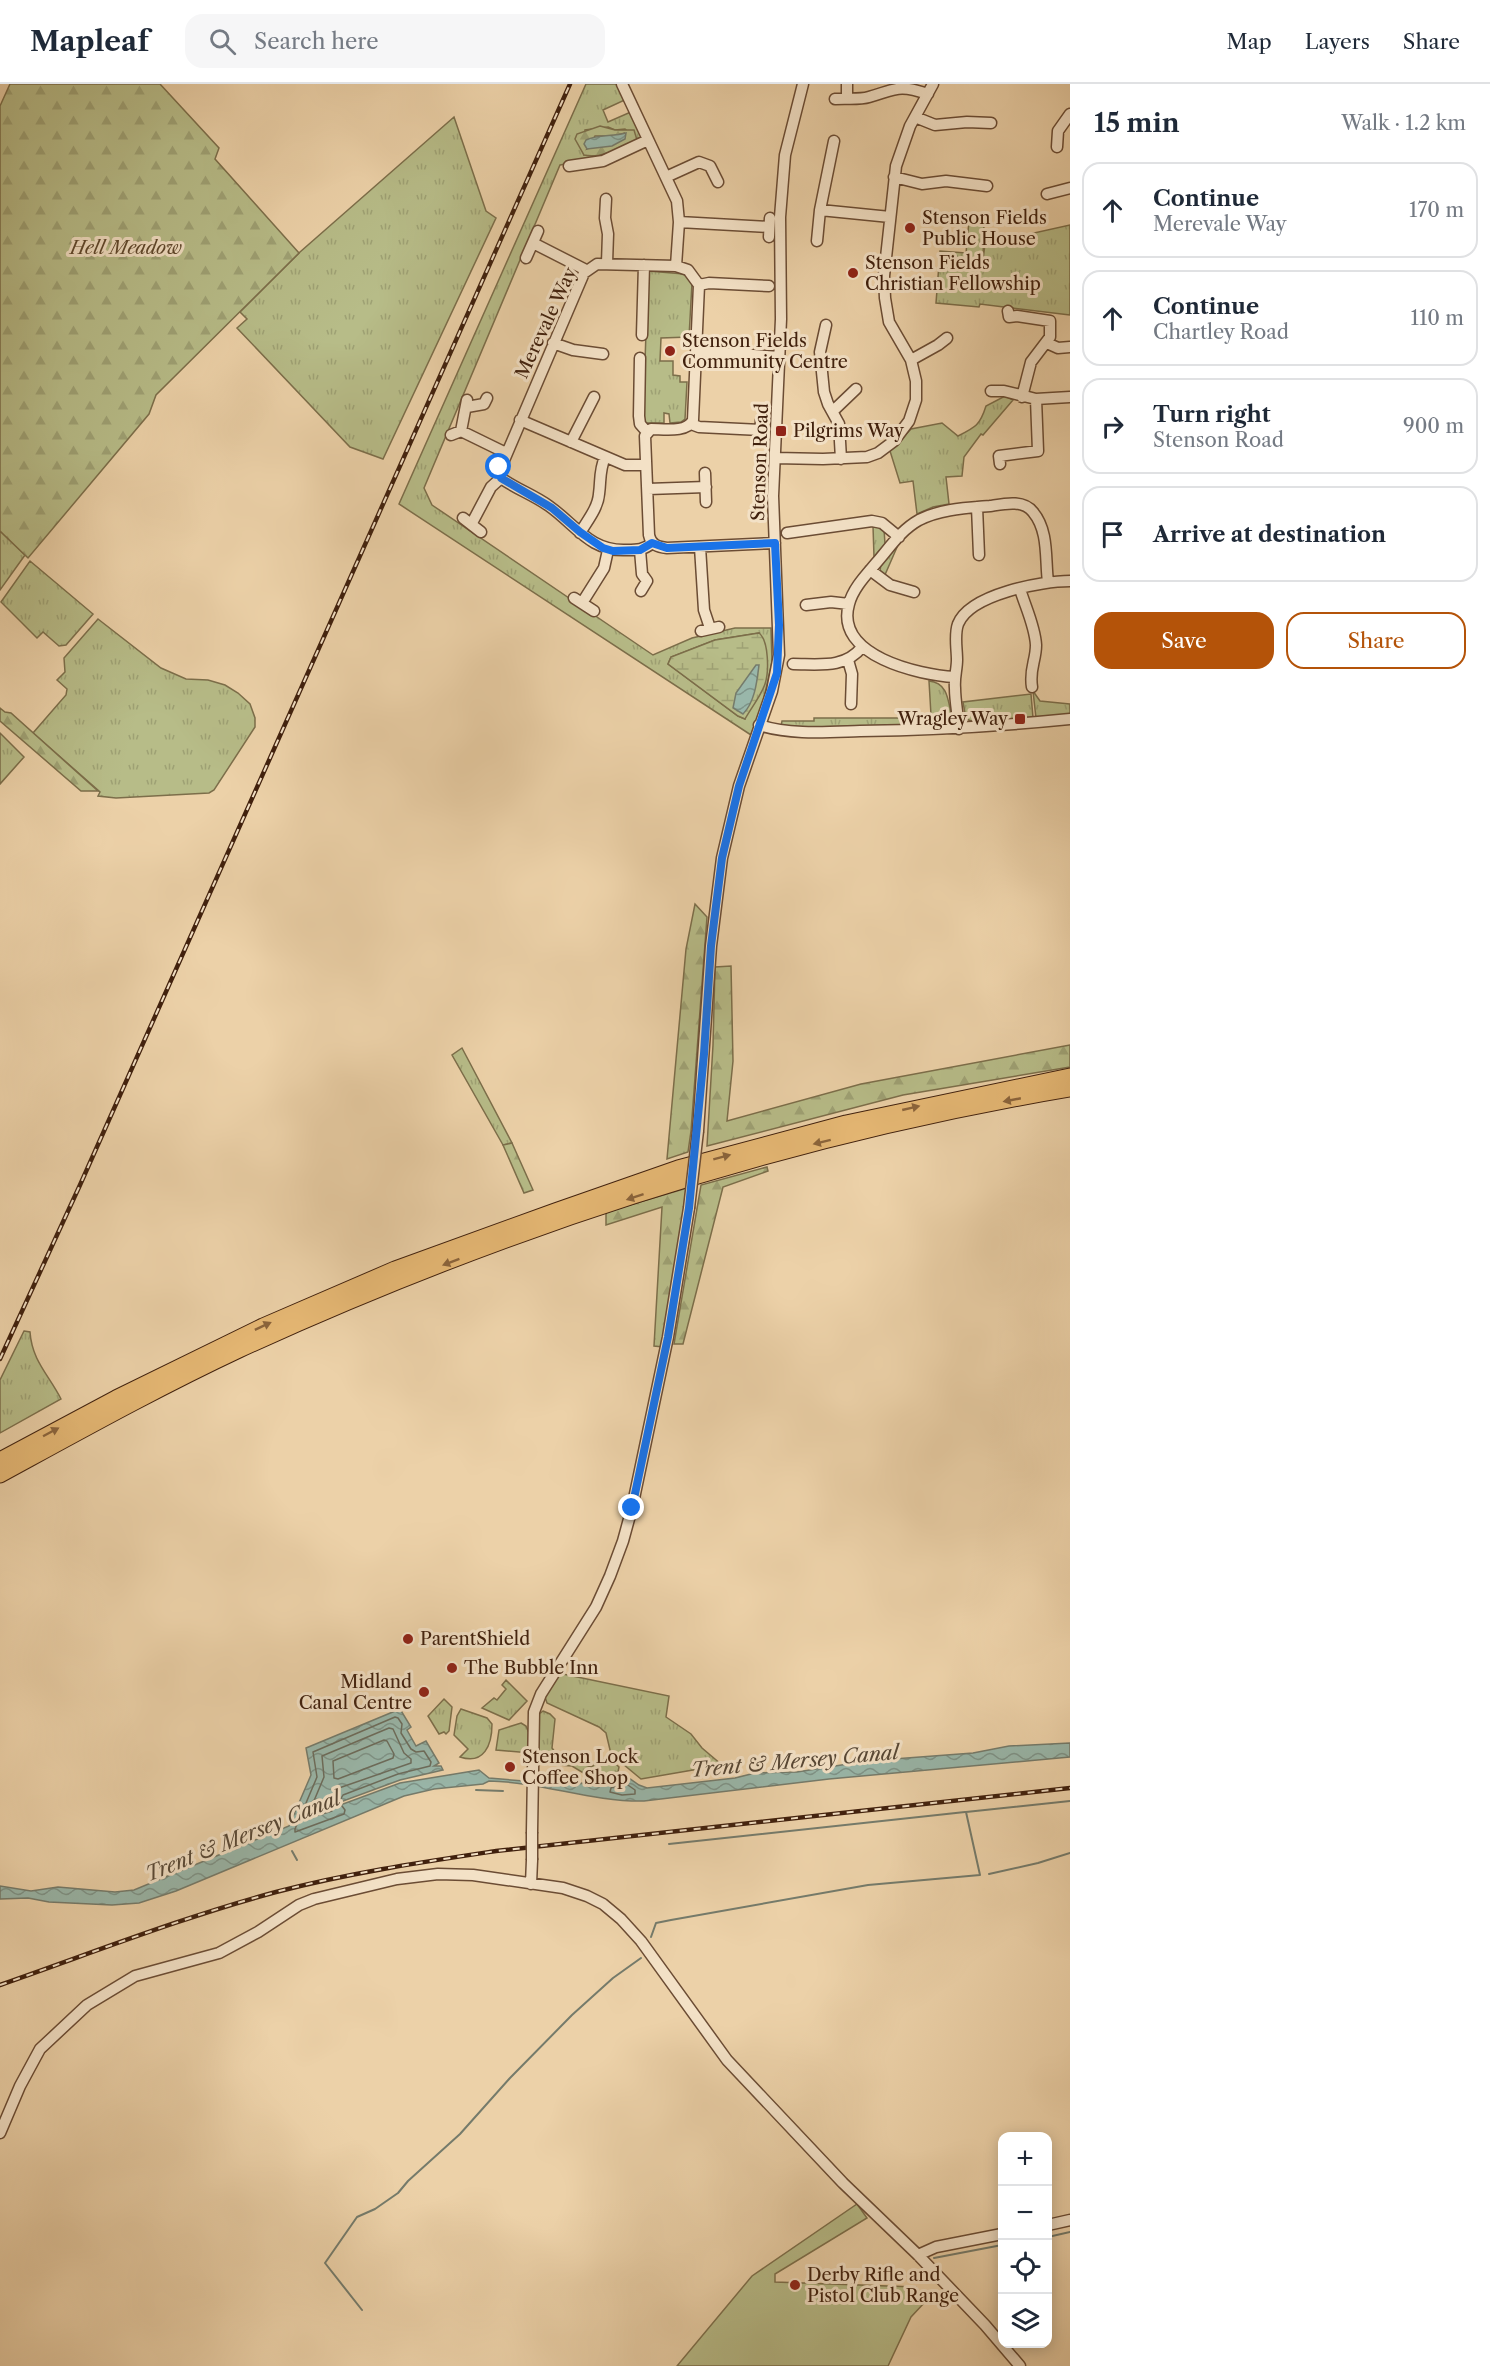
<!DOCTYPE html>
<meta charset="utf-8">
<style>
:root{--surface:#fff;--page:#f6f6f7;--text:#1f2937;--muted:#747a83;--line:#e0e1e3;--accent:#b45309}
body{margin:0;font-family:"Libre Caslon Text",serif;background:var(--page);color:var(--text)}
.controls{position:absolute;right:18px;bottom:18px;display:grid;overflow:hidden;border-radius:12px;box-shadow:0 3px 15px #0003}
.controls button{width:54px;height:54px;display:grid;place-items:center;padding:0;border:0;border-bottom:2px solid var(--line);background:var(--surface);color:var(--text);font:30px sans-serif}
.stop{position:absolute;width:18px;height:18px;margin:-14px;border:4px solid #1a73e8;border-radius:50%;background:#fff}
.stop.end{background:#1a73e8;border-color:#fff;box-shadow:0 2px 6px #0008}
.list{margin:0;padding:0;list-style:none}
h2{display:flex;justify-content:space-between;align-items:center;height:78px;margin:0;padding:0 24px;font-size:26px}
h2 small{font-size:20px;font-weight:400;color:var(--muted)}
.list li{display:grid;grid-template-columns:39px 1fr auto;gap:18px;align-items:center;box-sizing:border-box;height:96px;margin:0 12px 12px;padding:0 12px;border:2px solid var(--line);border-radius:18px}
.list b{display:block;font-size:22px;white-space:nowrap}
.list p{margin:0;font-size:20px;white-space:nowrap;color:var(--muted)}
.list em{font-size:20px;font-style:normal;color:var(--muted)}
.actions{display:flex;gap:12px;padding:18px 24px}
.actions a{flex:1;padding:14px 0;border:2px solid var(--accent);border-radius:18px;text-align:center;font-size:21px;color:var(--accent)}
.actions .main{background:var(--accent);color:#fff}
.icon{flex:none;width:33px;height:33px;fill:none;stroke:currentColor;stroke-width:2;stroke-linecap:round;stroke-linejoin:round}
.map{position:relative;flex:none;width:1070px;height:2282px;overflow:hidden}
header{display:flex;align-items:center;gap:36px;box-sizing:border-box;height:84px;padding:0 30px;background:var(--surface);border-bottom:2px solid var(--line)}
header strong{font-size:28px}
nav{display:flex;gap:33px;margin-inline-start:auto;font-size:21px}
.search{width:420px;height:54px;background:var(--page);display:flex;align-items:center;gap:15px;box-sizing:border-box;padding:0 21px;border-radius:18px;color:var(--muted);font-size:22px}
main{display:flex}
aside{flex:1;background:var(--surface)}
.map>svg:first-child{display:block}
.grass{fill:url(#grass-tufts);stroke:#7c6e4a;stroke-width:1.5;fill-rule:evenodd}
.forest{fill:url(#forest-firs);stroke:#7c6e4a;stroke-width:1.5;fill-rule:evenodd}
.wetland{fill:url(#wetland-marsh);stroke:#7c6e4a;stroke-width:1.5}
.garden{fill:#b7bc88;stroke:#7c6e4a;stroke-width:1.5}
.water{fill:url(#water-waves);stroke:#757b6b;stroke-width:1.5}
.lines{fill:none;stroke-linecap:round;stroke-linejoin:round}
.shore{stroke:#6c6c5c;stroke-width:1.5}
.stream{stroke:#757b6b;stroke-width:2}
.minor-casing{stroke:#6b4c34;stroke-width:13}
.highway-casing{stroke:#40200d;stroke-width:17}
.minor{stroke:#f3e1c6;stroke-width:10}
.highway{stroke:#e6b874;stroke-width:15}
.rail-casing{stroke:#40200d;stroke-width:4.5}
.rail{stroke:#f3e1c6;stroke-width:2;stroke-dasharray:7;stroke-linecap:butt}
.minor-bridge-casing{stroke:#6b4c34;stroke-width:13;stroke-linecap:butt}
.minor-bridge{stroke:#f3e1c6;stroke-width:10}
.oneway{fill:#8b643b}
.route{stroke:#1a73e8;stroke-width:8}
.poi-dot{fill:#8f2418;stroke:#f3e1c6;stroke-width:2}
.labels{text-anchor:middle;dominant-baseline:central;stroke-width:6;stroke-linejoin:round;paint-order:stroke}
.poi-label{font-size:18px;fill:#40200d;stroke:#f3e1c6;text-anchor:start}
.park-label{font-size:18px;font-style:italic;fill:#5e472c;stroke:#f3e1c6}
.street-label{font-size:18px;fill:#40200d;stroke:#f3e1c6}
.water-label{font-size:20px;font-style:italic;fill:#564634;stroke:#f3e1c6}
</style>
<header>
<strong>Mapleaf</strong>
<div class="search"><svg class="icon" aria-label="search" viewBox="0 0 24 24"><circle cx="10" cy="10" r="6"/><path d="M15 15l6 6"/></svg>Search here</div>
<nav><a>Map</a><a>Layers</a><a>Share</a></nav>
</header>
<main>
<div class="map">
<svg width="1070" height="2282" viewBox="0 0 1070 2282">
<defs>
<pattern id="grass-tufts" width="24" height="20" patternUnits="userSpaceOnUse" patternTransform="scale(1.5)"><rect width="24" height="20" fill="#b7bc88"/><path d="M3 7l-1-3M5 7V3M7 7l1-3M15 17l-1-3M17 17v-4M19 17l1-3" fill="none" stroke="#9ea174"/></pattern>
<pattern id="forest-firs" width="22" height="20" patternUnits="userSpaceOnUse" patternTransform="scale(1.5)"><rect width="22" height="20" fill="#b7bc88"/><path d="M5 1l3.5 6h-7zM16 11l3.5 6h-7z" fill="#9ea174"/></pattern>
<pattern id="wetland-marsh" width="20" height="14" patternUnits="userSpaceOnUse" patternTransform="scale(1.5)"><rect width="20" height="14" fill="#b7bc88"/><path d="M1 5h8M5 5V1M11 12h8M15 12V8" fill="none" stroke="#9ea174"/></pattern>
<pattern id="water-waves" width="16" height="10" patternUnits="userSpaceOnUse" patternTransform="scale(1.5)"><rect width="16" height="10" fill="#99b7aa"/><path d="M0 5q4-4 8 0t8 0" fill="none" stroke="#7e9489"/></pattern>
</defs>
<rect width="100%" height="100%" fill="#ecd1a8"/>
<filter id="stains"><feTurbulence type="fractalNoise" baseFrequency=".00333" numOctaves="4"/><feColorMatrix values="0 0 0 0 .2 0 0 0 0 .09 0 0 0 0 .02 0 0 0 .5 -.17"/></filter>
<radialGradient id="worn" r=".72"><stop offset=".6" stop-color="#630" stop-opacity="0"/><stop offset="1" stop-color="#630" stop-opacity=".3"/></radialGradient>
<!-- grass -->
<path class="grass" d="M 586,0 L 619,0 L 627,15 L 603,26 L 608,38 L 633,27 L 646,55 L 604,74 L 560,81 L 424,404 L 432,421 L 653,571 L 692,554 L 735,544 L 771,544 L 772,578 L 763,618 L 751,651 L 399,420 ZM 608,43 L 615,46 L 625,45 L 637,56 L 613,67 L 584,71 L 585,46 ZM 759,549 L 745,635 L 738,632 L 668,580 L 671,573 L 715,556 Z
M 454,33 L 486,127 L 496,134 L 383,375 L 350,363 L 237,244 L 247,235 L 240,228 L 300,168 Z
M 969,137 L 984,138 L 983,176 L 985,160 L 1070,141 L 1070,231 L 980,220 L 979,223 L 936,219 L 940,167 L 966,169 Z
M 648,187 L 684,190 L 692,199 L 689,253 L 661,254 L 660,277 L 673,277 L 673,291 L 680,292 L 680,298 L 687,298 L 685,335 L 681,338 L 670,339 L 669,330 L 664,329 L 664,339 L 643,339 Z
M 1005,312 L 1013,316 L 983,351 L 981,350 L 964,373 L 962,392 L 946,393 L 949,420 L 933,423 L 917,430 L 913,397 L 900,399 L 890,367 L 911,345 L 942,339 L 958,352 C 976,343 980,341 986,322 Z
M 873,442 L 884,445 L 885,460 L 874,473 Z
M 0,447 L 25,471 L 0,506 Z
M 901,454 L 884,493 L 880,488 L 881,478 Z
M 30,477 L 93,530 L 66,561 L 59,562 L 43,548 L 37,554 L 1,518 Z
M 98,535 L 161,584 L 186,595 L 208,596 L 225,601 L 238,609 L 250,620 L 255,634 L 255,643 L 214,706 L 209,709 L 116,714 L 98,712 L 100,708 L 33,649 L 66,611 L 67,605 L 57,596 L 65,588 L 64,574 Z
M 929,597 C 949,599 948,618 952,634 L 945,640 L 813,643 L 781,642 L 782,637 L 814,637 L 814,634 L 904,634 L 931,631 Z
M 1033,607 L 1040,617 L 1070,620 L 1070,631 L 1036,634 Z
M 1031,610 L 1033,634 L 974,638 L 966,635 L 963,618 Z
M 0,649 L 24,673 L 0,700 Z
M 462,964 L 512,1059 L 503,1061 L 452,971 Z
M 24,1247 L 30,1248 C 32,1277 49,1291 61,1315 L 0,1349 L 0,1296 Z
M 558,1589 L 669,1612 L 666,1633 L 691,1650 L 702,1664 L 722,1681 L 641,1695 L 611,1670 L 606,1649 L 599,1643 L 547,1619 L 544,1610 Z
M 506,1596 L 527,1617 L 509,1636 L 482,1624 L 494,1614 L 497,1616 L 506,1605 L 502,1601 Z
M 444,1615 L 452,1623 L 449,1647 L 446,1650 L 444,1648 L 439,1650 L 428,1632 Z
M 461,1625 L 487,1634 L 492,1640 C 492,1661 484,1681 460,1673 L 468,1665 L 454,1651 L 457,1632 Z
M 543,1627 L 550,1630 L 555,1635 L 552,1664 L 558,1672 L 591,1683 L 608,1673 L 619,1683 L 618,1688 C 603,1696 599,1687 585,1690 L 572,1682 L 544,1680 L 542,1671 L 536,1669 L 538,1631 Z
M 521,1639 L 526,1642 L 529,1649 L 530,1669 L 496,1666 L 499,1646 Z"/>
<!-- forest -->
<path class="forest" d="M 10,0 L 160,0 L 219,64 L 215,75 L 299,169 L 156,311 L 149,330 L 28,474 L 0,447 L 0,22 Z
M 600,42 L 615,46 L 634,46 L 637,56 C 622,63 601,75 584,71 L 575,55 L 577,50 ZM 625,49 L 587,65 L 595,52 L 614,52 Z
M 0,624 L 5,628 L 11,629 L 98,707 L 81,707 L 0,637 Z
M 695,820 L 707,833 L 691,1047 L 688,1068 L 667,1075 L 686,865 Z
M 731,882 L 733,977 L 727,1037 L 861,1000 L 1070,961 L 1070,983 L 903,1011 L 707,1062 L 713,961 L 715,883 Z
M 512,1059 L 533,1106 L 524,1109 L 503,1061 Z
M 767,1083 L 768,1087 L 723,1103 L 683,1260 L 674,1260 L 701,1101 Z
M 687,1104 L 663,1263 L 654,1262 L 662,1123 L 606,1141 L 606,1128 Z"/>
<!-- wetland -->
<path class="wetland" d="M 759,549 C 769,557 769,588 765,600 C 761,612 751,624 745,635 L 738,632 L 668,580 L 671,573 L 715,556 Z"/>
<!-- garden -->
<path class="garden" d="M 857,2120 L 867,2134 L 775,2190 L 775,2198 L 916,2203 L 926,2217 L 911,2233 L 888,2282 L 677,2282 L 752,2192 Z"/>
<!-- water -->
<path class="water" d="M 626,49 L 625,55 L 612,62 L 587,65 L 584,60 L 586,56 C 599,50 612,53 626,49 Z
M 756,581 L 759,581 C 757,597 755,618 743,630 L 733,624 L 736,609 Z
M 400,1625 L 411,1643 L 407,1646 L 416,1662 L 426,1657 L 439,1679 L 434,1682 L 441,1682 L 443,1686 L 400,1696 L 308,1730 L 301,1727 L 300,1730 L 308,1733 L 400,1699 L 473,1687 L 479,1686 L 489,1694 L 524,1697 L 604,1700 L 626,1692 L 639,1701 L 647,1704 L 735,1694 L 755,1689 L 797,1688 L 867,1677 L 973,1669 L 1009,1662 L 1070,1659 L 1070,1673 L 829,1695 L 644,1717 C 591,1718 542,1698 489,1697 L 483,1700 L 434,1705 L 404,1712 L 176,1807 L 139,1819 L 112,1821 L 49,1818 L 28,1814 L 0,1815 L 0,1802 L 31,1807 L 58,1803 L 115,1808 L 134,1806 L 289,1742 L 311,1691 L 306,1664 Z"/>
<g class="lines">
<!-- shore -->
<path class="shore" d="M 395,1633 L 398,1634 L 402,1640 L 401,1649 L 411,1665 L 416,1668 L 424,1667 L 431,1678 L 430,1682 L 398,1690 L 343,1711 L 339,1718 L 345,1726 L 344,1730 L 295,1748 L 295,1745 L 317,1693 L 313,1668 Z
M 389,1644 L 393,1645 L 404,1669 L 411,1675 L 411,1679 L 339,1704 L 332,1713 L 332,1727 L 309,1734 L 308,1731 L 324,1693 L 322,1672 Z
M 384,1656 L 387,1657 L 394,1670 L 393,1674 L 338,1695 L 334,1694 L 333,1677 Z
M 625,1699 L 635,1706 L 635,1710 L 622,1711 L 610,1708 L 611,1704 Z"/>
<!-- stream -->
<path class="stream" d="M 476,1706 L 503,1707
M 669,1760 L 965,1728
M 292,1767 L 297,1776
M 989,1790 L 1038,1779 L 1070,1769
M 651,1853 L 656,1839 L 671,1836 L 868,1801 L 980,1791 L 966,1728 L 1070,1717
M 1048,2153 L 1070,2148
M 934,2174 L 1002,2161
M 362,2226 L 325,2179 L 357,2133 L 375,2125 L 398,2109 L 408,2097 L 460,2050 L 510,1994 L 572,1931 L 613,1894 L 641,1874"/>
<defs>
<path id="minor" d="M 622,0 L 677,117 L 679,138 L 676,182
M 847,14 L 847,0
M 835,15 C 846,14 859,16 869,13 C 897,5 898,0 928,10
M 915,33 L 935,41 L 967,38 L 991,39
M 834,57 L 820,126 L 890,133
M 1057,63 L 1058,47 L 1070,30
M 569,82 L 603,77 L 648,56
M 666,93 L 699,78 L 710,82 L 718,98
M 894,93 L 922,100 L 946,97 L 987,102
M 1047,110 L 1070,104
M 606,115 L 605,134 L 608,150 L 607,179
M 679,138 L 769,143
M 769,153 L 770,134
M 817,157 L 820,126
M 533,159 L 586,186
M 526,174 L 538,147
M 699,201 L 709,199 L 769,202
M 1008,227 L 1009,233 L 1017,232 L 1050,237 L 1050,253 L 1031,278 L 1022,313
M 826,241 L 820,268 L 824,308 L 828,320 L 839,340 L 841,375
M 642,251 L 644,181
M 553,259 L 573,266 L 603,270
M 1047,259 L 1058,264 L 1070,263
M 697,267 L 780,273
M 640,274 L 639,332 L 640,340 L 647,348
M 911,276 L 938,261 L 947,254
M 991,307 L 1004,307 L 1036,315 L 1070,313
M 467,323 L 484,320 L 487,314
M 833,327 L 856,305
M 520,336 L 625,381 L 646,381
M 691,340 L 699,343 L 761,346
M 461,347 L 467,316
M 451,351 L 461,347 L 506,369
M 760,357 L 761,336
M 571,358 L 594,313
M 775,374 L 823,375 L 867,373 L 878,369 L 894,357 L 909,337 L 916,316 L 916,297 L 911,276 L 889,238 L 885,214 L 884,192 L 896,82 L 910,42 L 933,0
M 1000,380 L 999,372 L 1038,367 L 1036,315
M 705,389 L 706,418
M 648,405 L 706,403
M 977,423 L 979,471
M 463,434 L 481,448
M 472,439 L 491,403 L 501,394
M 580,449 C 587,437 598,424 599,410 C 601,396 599,387 605,373
M 787,449 L 872,437 L 882,439 L 899,453
M 652,459 C 644,466 637,466 627,466 C 590,468 576,441 549,422 C 534,411 516,405 501,394 L 499,388 L 584,189 L 597,180 L 676,182 L 688,186 L 699,201 L 693,336 C 687,349 664,345 651,345 L 645,352 L 649,451 C 651,461 658,463 667,464 L 775,459
M 700,463 L 704,526 L 710,544
M 640,466 L 642,490 L 647,497 L 641,507
M 870,486 L 890,501 L 914,508
M 1020,505 C 1025,522 1035,542 1036,561 C 1036,577 1029,585 1032,603
M 574,514 L 594,527
M 582,519 L 604,484 L 608,466
M 806,521 L 831,518 L 849,520
M 701,547 L 719,543
M 848,576 L 852,590 L 851,620
M 793,580 C 818,580 845,585 862,563
M 955,593 C 919,591 834,572 849,520 C 853,504 867,490 877,478 C 890,463 901,446 919,436 C 940,425 966,424 990,422 C 1003,420 1023,415 1033,428 C 1049,447 1045,475 1048,498
M 759,641 C 790,651 827,648 860,647 C 930,646 1000,642 1070,635
M 959,645 C 958,631 955,617 955,604 C 954,594 957,585 957,576 C 957,564 954,551 958,540 C 970,510 1042,497 1070,497
M 698,1047 L 711,862 L 722,774 L 739,702 L 772,607 L 779,571 L 773,412 L 781,235 L 780,133 L 785,71 L 803,0
M 532,1748 L 534,1628 L 541,1610 L 596,1523 L 610,1492 L 623,1457 L 632,1424 L 668,1253 L 689,1124
M 531,1800 L 532,1776
M 0,2049 L 20,2002 L 40,1965 L 87,1921 L 135,1892 L 219,1869 L 258,1848 L 299,1821 L 314,1815 L 397,1795 L 438,1790 L 473,1791 L 563,1804 L 587,1812 L 603,1820 L 621,1835 L 641,1857 L 727,1976 L 843,2099 L 918,2171 L 985,2241 L 1020,2282
M 1048,2141 L 1070,2136
M 918,2171 L 936,2163 L 1002,2150"/>
<path id="highway" d="M 0,1376 L 116,1314 L 263,1242 L 395,1185 L 555,1127 L 678,1084 L 846,1039 L 1070,992
M 0,1391 C 79,1348 158,1304 239,1266 C 503,1145 784,1053 1070,1005"/>
</defs>
<!-- minor casing -->
<use href="#minor" class="minor-casing"/>
<!-- highway casing -->
<use href="#highway" class="highway-casing"/>
<!-- minor -->
<use href="#minor" class="minor"/>
<!-- highway -->
<use href="#highway" class="highway"/>
<defs>
<path id="rail" d="M 0,1275 L 80,1101 L 570,0
M 0,1901 C 92,1869 183,1833 276,1808 C 348,1789 423,1778 496,1767 L 1070,1704"/>
</defs>
<!-- rail casing -->
<use href="#rail" class="rail-casing"/>
<!-- rail -->
<use href="#rail" class="rail"/>
<defs>
<path id="minor-bridge" d="M 689,1124 L 698,1047
M 532,1748 L 532,1776"/>
</defs>
<!-- minor-bridge casing -->
<use href="#minor-bridge" class="minor-bridge-casing"/>
<!-- minor-bridge -->
<use href="#minor-bridge" class="minor-bridge"/>
</g>
<!-- one-way arrows -->
<defs><path id="oneway-solid" d="M-6-.8H1V-3.2L6.5 0L1 3.2V.8H-6Z" transform="scale(1.5)"/></defs>
<g class="oneway">
<use href="#oneway-solid" transform="translate(1012 1016) rotate(169)"/>
<use href="#oneway-solid" transform="translate(911 1024) rotate(-13)"/>
<use href="#oneway-solid" transform="translate(822 1058) rotate(166)"/>
<use href="#oneway-solid" transform="translate(722 1073) rotate(-15)"/>
<use href="#oneway-solid" transform="translate(635 1113) rotate(162)"/>
<use href="#oneway-solid" transform="translate(451 1178) rotate(159)"/>
<use href="#oneway-solid" transform="translate(263 1242) rotate(-25)"/>
<use href="#oneway-solid" transform="translate(51 1348) rotate(-28)"/>
</g>
<g class="lines">
<!-- route -->
<path class="route" d="M 499,383 L 501,394 L 552,424 L 580,448 L 603,464 L 613,467 L 640,466 L 652,459 L 667,464 L 775,459 L 779,541 L 777,589 L 739,702 L 722,774 L 711,862 L 704,970 L 689,1124 L 668,1253 L 632,1424"/>
</g>
<!-- markers -->
<g class="poi-dot">
<circle cx="910" cy="144" r="6"/>
<circle cx="853" cy="189" r="6"/>
<circle cx="670" cy="267" r="6"/>
<rect x="775" y="341" width="12" height="12" rx="3"/>
<rect x="1014" y="629" width="12" height="12" rx="3"/>
<circle cx="408" cy="1555" r="6"/>
<circle cx="452" cy="1584" r="6"/>
<circle cx="424" cy="1608" r="6"/>
<circle cx="510" cy="1683" r="6"/>
<circle cx="795" cy="2201" r="6"/>
</g>
<g class="labels">
<!-- poi labels -->
<g class="poi-label">
<text x="922" y="134">Stenson Fields<tspan x="922" dy="21">Public House</tspan></text>
<text x="865" y="179">Stenson Fields<tspan x="865" dy="21">Christian Fellowship</tspan></text>
<text x="682" y="257">Stenson Fields<tspan x="682" dy="21">Community Centre</tspan></text>
<text x="793" y="347">Pilgrims Way</text>
<text x="1008" y="635" text-anchor="end">Wragley Way</text>
<text x="420" y="1555">ParentShield</text>
<text x="464" y="1584">The Bubble Inn</text>
<text x="412" y="1598" text-anchor="end">Midland<tspan x="412" dy="21">Canal Centre</tspan></text>
<text x="522" y="1673">Stenson Lock<tspan x="522" dy="21">Coffee Shop</tspan></text>
<text x="807" y="2191">Derby Rifle and<tspan x="807" dy="21">Pistol Club Range</tspan></text>
</g>
<!-- park labels -->
<g class="park-label">
<text x="126" y="164">Hell Meadow</text>
</g>
<!-- street labels -->
<g class="street-label">
<text transform="translate(546 239) rotate(-65)">Merevale Way</text>
<text transform="translate(760 378) rotate(-88)">Stenson Road</text>
</g>
<!-- water labels -->
<g class="water-label">
<text transform="translate(795 1677) rotate(-5)">Trent &amp; Mersey Canal</text>
<text transform="translate(243 1752) rotate(-22)">Trent &amp; Mersey Canal</text>
</g>
</g>
<rect width="100%" height="100%" filter="url(#stains)"/>
<rect width="100%" height="100%" fill="url(#worn)"/>
</svg>
<div class="controls">
<button>+</button>
<button>−</button>
<button><svg class="icon" aria-label="locate" viewBox="0 0 24 24"><circle cx="12" cy="12" r="6"/><path d="M12 2v4M12 18v4M2 12h4M18 12h4"/></svg></button>
<button><svg class="icon" aria-label="layers" viewBox="0 0 24 24"><path d="M12 4l9 5-9 5-9-5zM3 14l9 5 9-5"/></svg></button>
</div>
<div class="stop" style="left:499px;top:383px"></div>
<div class="stop end" style="left:632px;top:1424px"></div>
</div>
<aside>
<h2>15 min<small>Walk · 1.2 km</small></h2>
<ul class="list">
<li><svg class="icon" aria-label="ahead" viewBox="0 0 24 24"><path d="M12 20V5M6 11l6-6 6 6"/></svg><div><b>Continue</b><p>Merevale Way</p></div><em>170 m</em></li>
<li><svg class="icon" aria-label="ahead" viewBox="0 0 24 24"><path d="M12 20V5M6 11l6-6 6 6"/></svg><div><b>Continue</b><p>Chartley Road</p></div><em>110 m</em></li>
<li><svg class="icon" aria-label="right" viewBox="0 0 24 24"><path d="M7 20v-9h11M14 6l5 5-5 5"/></svg><div><b>Turn right</b><p>Stenson Road</p></div><em>900 m</em></li>
<li><svg class="icon" aria-label="arrive" viewBox="0 0 24 24"><path d="M6 21V4h12l-3 4 3 4H6"/></svg><div><b>Arrive at destination</b></div></li>
</ul>
<div class="actions"><a class="main">Save</a><a>Share</a></div>
</aside>
</main>
